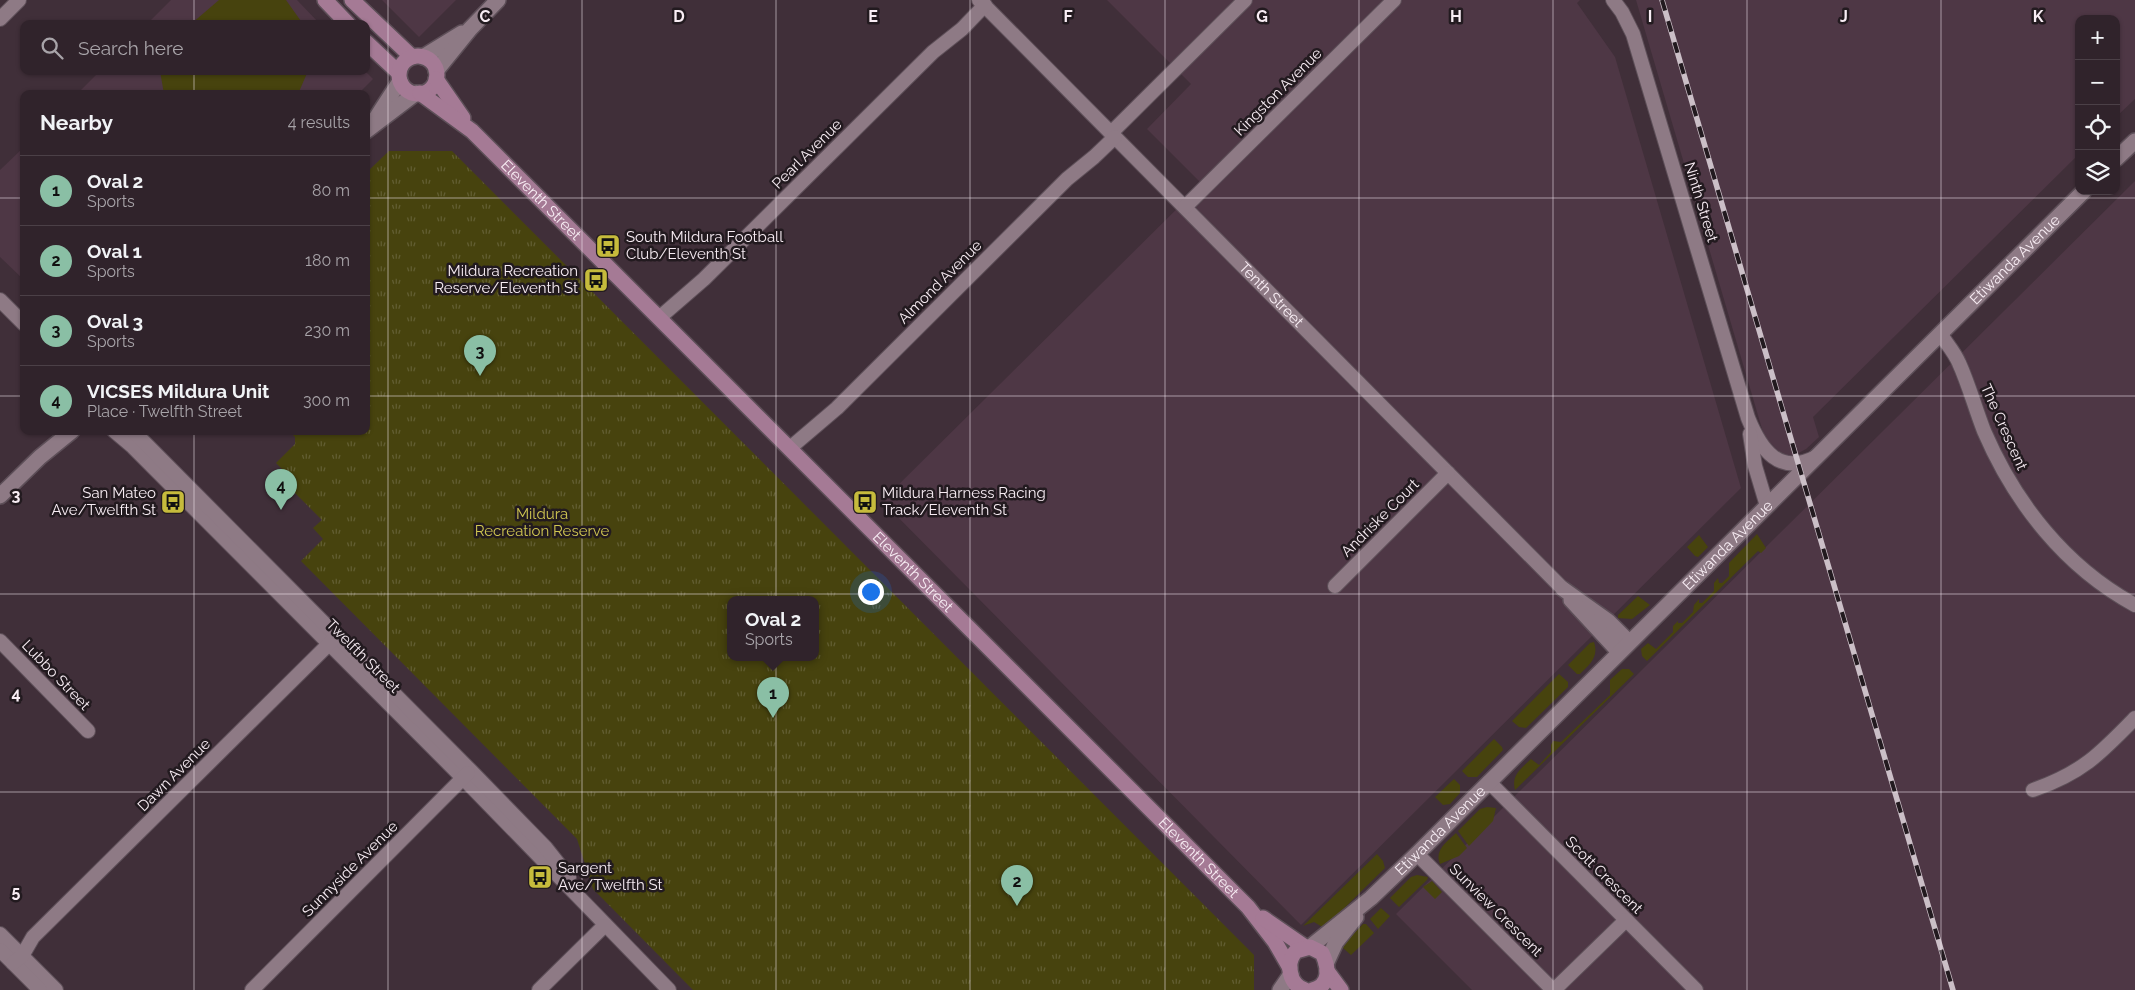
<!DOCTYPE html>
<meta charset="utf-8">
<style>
:root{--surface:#30232b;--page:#3c2f37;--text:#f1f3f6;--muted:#a8a4a9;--line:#4b4047;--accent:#8abfa5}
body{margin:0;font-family:Raleway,sans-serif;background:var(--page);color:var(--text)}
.controls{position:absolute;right:15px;top:15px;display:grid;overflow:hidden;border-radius:10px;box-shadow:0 1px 4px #0004}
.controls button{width:45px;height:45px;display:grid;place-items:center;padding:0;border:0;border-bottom:1px solid var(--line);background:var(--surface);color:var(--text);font:25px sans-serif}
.you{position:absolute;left:870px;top:591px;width:18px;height:18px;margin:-12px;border:4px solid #fff;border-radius:50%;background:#1a73e8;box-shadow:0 0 0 8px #1a73e833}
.badge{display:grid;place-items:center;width:32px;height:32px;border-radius:50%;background:var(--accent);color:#111;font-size:16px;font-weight:700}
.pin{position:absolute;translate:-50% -41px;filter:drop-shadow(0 1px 2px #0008)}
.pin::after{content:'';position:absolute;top:26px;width:18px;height:15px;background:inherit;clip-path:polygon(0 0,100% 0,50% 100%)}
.popup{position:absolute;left:727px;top:596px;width:92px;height:65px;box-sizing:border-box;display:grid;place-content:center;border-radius:10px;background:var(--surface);filter:drop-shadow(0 1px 4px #0005);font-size:16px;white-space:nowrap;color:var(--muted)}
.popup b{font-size:19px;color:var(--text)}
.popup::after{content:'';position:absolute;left:50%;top:100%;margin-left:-10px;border:10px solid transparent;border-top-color:var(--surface)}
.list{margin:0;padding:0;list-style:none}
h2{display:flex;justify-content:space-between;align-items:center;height:65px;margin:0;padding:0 20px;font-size:21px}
h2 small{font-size:16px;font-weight:400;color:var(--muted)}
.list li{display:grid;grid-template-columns:32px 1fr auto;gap:15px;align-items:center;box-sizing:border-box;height:70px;padding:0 20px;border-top:1px solid var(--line)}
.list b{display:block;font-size:19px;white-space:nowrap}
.list p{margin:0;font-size:16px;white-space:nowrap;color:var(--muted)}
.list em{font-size:16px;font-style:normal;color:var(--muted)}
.icon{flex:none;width:28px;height:28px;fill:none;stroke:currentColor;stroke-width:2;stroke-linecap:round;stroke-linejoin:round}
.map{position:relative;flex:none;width:2135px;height:990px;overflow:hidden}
.search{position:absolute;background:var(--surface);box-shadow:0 1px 4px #0004;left:20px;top:20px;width:350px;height:55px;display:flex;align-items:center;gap:12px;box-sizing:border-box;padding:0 18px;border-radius:10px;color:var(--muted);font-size:19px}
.panel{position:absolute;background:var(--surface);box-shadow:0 1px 4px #0004;left:20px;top:90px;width:350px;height:345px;border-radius:10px}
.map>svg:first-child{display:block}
.built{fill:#4e3745}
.grass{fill:#47430e}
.park{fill:url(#park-tufts);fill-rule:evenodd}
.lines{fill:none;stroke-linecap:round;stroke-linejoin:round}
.minor-casing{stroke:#5d4f58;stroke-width:16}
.tertiary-casing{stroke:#5d4f58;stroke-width:18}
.secondary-casing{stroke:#5d4f58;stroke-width:18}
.minor{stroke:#8e7a85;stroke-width:14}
.tertiary{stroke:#8e7a85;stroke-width:15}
.secondary{stroke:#a57a95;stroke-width:15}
.rail-casing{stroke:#cbbfc7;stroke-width:5.5}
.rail{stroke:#221a1f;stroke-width:4;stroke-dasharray:11;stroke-linecap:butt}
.grid{fill:none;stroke:#f8edf4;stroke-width:1;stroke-opacity:0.55}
.labels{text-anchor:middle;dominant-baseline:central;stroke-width:5;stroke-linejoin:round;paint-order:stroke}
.street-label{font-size:15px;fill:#f8edf4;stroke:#221a1f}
.poi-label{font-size:15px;fill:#f8edf4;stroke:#221a1f;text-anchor:start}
.park-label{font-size:15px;fill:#d0c651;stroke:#221a1f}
.grid-label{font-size:16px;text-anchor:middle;font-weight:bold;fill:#f8edf4;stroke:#221a1f;stroke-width:5;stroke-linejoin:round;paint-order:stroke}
</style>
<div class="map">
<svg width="2135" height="990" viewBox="0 0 2135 990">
<defs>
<pattern id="park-tufts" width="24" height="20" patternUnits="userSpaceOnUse" patternTransform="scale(1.25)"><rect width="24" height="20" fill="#47430e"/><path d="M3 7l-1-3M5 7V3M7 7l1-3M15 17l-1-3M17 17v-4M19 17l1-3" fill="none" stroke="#625e32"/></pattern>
</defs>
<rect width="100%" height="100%" fill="#402f39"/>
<!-- built -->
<path class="built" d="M 171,0 L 297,0 L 320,24 L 147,24 Z
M 382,0 L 456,0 L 419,37 Z
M 1107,0 L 1580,0 L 1577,3 L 1615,57 L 1741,488 L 1301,925 L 882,501 L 1202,184 L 1147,129 L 1191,84 Z
M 1636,0 L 2135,0 L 2135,99 L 2116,117 L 2116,19 L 2079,19 L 2079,154 L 1813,417 L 1819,437 L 1806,449 L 1791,457 L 1776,453 L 1765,439 Z
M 100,71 L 365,71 L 373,79 L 358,94 L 77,94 Z
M 24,147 L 24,280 L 0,257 L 0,170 Z
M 2135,181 L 2135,990 L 1472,990 L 1396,914 Z"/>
<!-- grass -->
<path class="grass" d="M 219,0 L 286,0 L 303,24 L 191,24 Z
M 160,71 L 308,71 L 298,94 L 164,94 Z
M 1757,534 L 1766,548 L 1761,553 L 1758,551 L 1647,661 L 1642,656 L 1641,649 L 1648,643 L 1656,649 L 1673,632 L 1673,626 L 1678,621 L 1678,623 L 1682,623 L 1693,612 L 1694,605 L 1699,599 L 1699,603 L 1702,603 L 1714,591 L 1714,583 L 1718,578 L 1719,583 L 1722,583 L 1729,576 L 1729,563 Z
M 1699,535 L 1708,547 L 1698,557 L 1695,556 L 1687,547 Z
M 1638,596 L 1650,605 L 1632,619 L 1618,618 L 1618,615 Z
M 1594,642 C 1599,657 1590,664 1580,674 L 1577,674 L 1568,665 L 1590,643 Z
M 1622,669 L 1629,669 L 1634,674 L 1515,790 C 1511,775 1521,769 1531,759 L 1539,765 L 1551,752 L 1551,745 L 1553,741 L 1561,742 L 1610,695 L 1610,680 Z
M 1559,674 L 1568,682 L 1568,687 L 1526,728 L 1519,727 L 1512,721 Z
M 1494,739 L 1502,747 L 1503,750 L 1477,777 L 1468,777 L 1462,771 Z
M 1454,779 L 1460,785 L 1460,793 L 1450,804 L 1443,805 L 1435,797 Z
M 1487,807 L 1496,808 L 1493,821 L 1469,846 L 1458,831 L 1480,809 Z
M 1456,833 L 1467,848 L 1459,856 L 1440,864 C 1434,850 1447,842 1456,833 Z
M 1377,854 L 1383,861 L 1385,868 L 1324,928 L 1314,922 L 1303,926 Z
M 1417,875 L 1428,877 L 1427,880 L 1399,907 L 1390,898 L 1411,877 Z
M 1432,881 L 1442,892 L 1435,899 L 1423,887 Z
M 1381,908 L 1390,916 L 1378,929 L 1370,919 Z
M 1363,924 L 1366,924 L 1374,933 L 1351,955 L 1343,948 L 1343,945 Z"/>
<!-- park -->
<path class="park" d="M 389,151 L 452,151 L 1254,955 L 1254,990 L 693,990 L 593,889 L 577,839 L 301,561 L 323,539 L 313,528 L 322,520 L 295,493 L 289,476 L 276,463 L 295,444 L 295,437 L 289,431 L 366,431 L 366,173 ZM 730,599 L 816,599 L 816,657 L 730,657 Z"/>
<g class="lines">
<defs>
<g id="minor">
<path id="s1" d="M 979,0 L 1563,589"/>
<path d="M 1613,0 L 1622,12 L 1633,34 L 1748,418 C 1761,450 1779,476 1816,457"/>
<path d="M 0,19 L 19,0"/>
<path d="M 1111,133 L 1245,0"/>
<path d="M 1185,207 L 1394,0"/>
<path d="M 0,300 L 24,324"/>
<path d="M 659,318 L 704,279 L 933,52 L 962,29 L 985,5"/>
<path d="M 1941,335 C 1947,344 1955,353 1959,363 C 1969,385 1975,408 1984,431 C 2015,503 2065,567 2135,605"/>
<path d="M 114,431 L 133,447 L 463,778 L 669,990"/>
<path d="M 133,431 L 470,770 L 546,848 L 569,877"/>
<path d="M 1750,434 L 1755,466 L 1767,506"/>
<path d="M 790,448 L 837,408 L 1067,179 L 1094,157 L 1115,137"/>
<path d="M 1335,586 L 1448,473"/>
<path d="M 0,641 L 88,731"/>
<path d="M 1489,782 L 1696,990"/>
<path d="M 2033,790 C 2082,773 2100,754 2135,718"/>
<path d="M 1417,854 L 1553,990"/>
<path d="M 0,934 L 56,990"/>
<path d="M 0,950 L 40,990"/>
<path d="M 13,963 L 22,956 L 33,937 L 335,638"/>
<path d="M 252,990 L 468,773"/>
<path d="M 539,990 L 604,926"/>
<path d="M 1554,990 L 1626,920"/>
</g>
<g id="tertiary">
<path d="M 423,57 L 462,33"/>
<path d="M 436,71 L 470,29 L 498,0"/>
<path d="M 376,118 L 400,81"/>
<path d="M 366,131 L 416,93"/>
<path d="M 2116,159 L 2135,141"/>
<path d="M 0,496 L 40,457 L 72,431"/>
<path d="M 1563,589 L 1608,621 L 1629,642"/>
<path d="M 1571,600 L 1619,652"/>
<path id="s2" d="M 1310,947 L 1371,898 L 1417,854 L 2084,191"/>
<path d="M 1326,964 L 1336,942 L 1356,917"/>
<path d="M 1280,990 L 1291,974"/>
</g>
<g id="secondary">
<path d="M 325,0 L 348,24"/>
<path d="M 352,0 L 412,57"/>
<path d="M 366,42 L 399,73"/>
<circle cx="418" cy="75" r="19"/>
<path d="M 436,79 L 463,118"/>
<path id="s3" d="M 420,93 L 472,131 L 1248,907 L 1275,942 L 1290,968"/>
<path d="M 1263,918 L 1305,947"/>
<path d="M 1327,971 L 1341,990"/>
<path d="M 1305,990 C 1289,985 1285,963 1296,951 L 1310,947 L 1322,953 C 1329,967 1331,986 1312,990"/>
</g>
</defs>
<!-- minor casing -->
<use href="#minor" class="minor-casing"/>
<!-- tertiary casing -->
<use href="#tertiary" class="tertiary-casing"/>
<!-- secondary casing -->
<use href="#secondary" class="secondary-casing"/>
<!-- minor -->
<use href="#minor" class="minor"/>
<!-- tertiary -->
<use href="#tertiary" class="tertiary"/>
<!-- secondary -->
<use href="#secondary" class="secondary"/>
<defs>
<path id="rail" d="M 1662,0 L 1953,990"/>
</defs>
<!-- rail casing -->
<use href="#rail" class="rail-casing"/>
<!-- rail -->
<use href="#rail" class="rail"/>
</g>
<!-- grid -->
<path class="grid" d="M 194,0 L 194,24M 388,0 L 388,990M 582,0 L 582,990M 776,0 L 776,990M 970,0 L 970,990M 1165,0 L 1165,990M 1359,0 L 1359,990M 1553,0 L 1553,990M 1747,0 L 1747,990M 1941,0 L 1941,990M 194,71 L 194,94M 0,198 L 24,198M 366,198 L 2135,198M 0,396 L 24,396M 366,396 L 2135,396M 194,431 L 194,990M 0,594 L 2135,594M 0,792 L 2135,792"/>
<!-- icons -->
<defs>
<symbol id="bus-square" viewBox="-11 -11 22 22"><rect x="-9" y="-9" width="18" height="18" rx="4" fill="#c6bb3c" stroke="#221a1f"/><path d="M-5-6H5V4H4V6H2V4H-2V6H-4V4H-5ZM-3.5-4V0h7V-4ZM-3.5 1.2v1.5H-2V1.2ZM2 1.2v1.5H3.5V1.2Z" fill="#111"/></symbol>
</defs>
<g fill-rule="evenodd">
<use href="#bus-square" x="594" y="232" width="28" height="28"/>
<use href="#bus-square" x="582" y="266" width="28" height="28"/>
<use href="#bus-square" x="159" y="488" width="28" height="28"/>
<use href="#bus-square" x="851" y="488" width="28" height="28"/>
<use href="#bus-square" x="526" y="863" width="28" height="28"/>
</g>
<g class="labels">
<!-- street labels -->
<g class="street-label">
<text transform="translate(1278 92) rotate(-45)">Kingston Avenue</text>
<text transform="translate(807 154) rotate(-45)">Pearl Avenue</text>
<text stroke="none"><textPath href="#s3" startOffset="162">Eleventh Street</textPath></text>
<text transform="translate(1701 202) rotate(73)">Ninth Street</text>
<text stroke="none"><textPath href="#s2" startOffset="985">Etiwanda Avenue</textPath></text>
<text transform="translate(940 282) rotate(-45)">Almond Avenue</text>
<text stroke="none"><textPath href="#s1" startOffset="415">Tenth Street</textPath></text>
<text transform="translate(2004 427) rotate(66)">The Crescent</text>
<text transform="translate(1380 518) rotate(-45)">Andriske Court</text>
<text stroke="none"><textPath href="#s2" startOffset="580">Etiwanda Avenue</textPath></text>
<text stroke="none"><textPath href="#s3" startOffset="688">Eleventh Street</textPath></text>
<text transform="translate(363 656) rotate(45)">Twelfth Street</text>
<text transform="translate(56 675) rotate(46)">Lubbo Street</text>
<text transform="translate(174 775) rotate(-45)">Dawn Avenue</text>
<text stroke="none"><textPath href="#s2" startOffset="175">Etiwanda Avenue</textPath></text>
<text stroke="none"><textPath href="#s3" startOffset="1092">Eleventh Street</textPath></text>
<text transform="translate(350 869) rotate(-45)">Sunnyside Avenue</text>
<text transform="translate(1604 875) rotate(45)">Scott Crescent</text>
<text transform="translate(1496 910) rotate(45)">Sunview Crescent</text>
</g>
<!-- poi labels -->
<g class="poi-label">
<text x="626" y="237">South Mildura Football<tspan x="626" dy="17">Club/Eleventh St</tspan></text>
<text x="578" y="271" text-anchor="end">Mildura Recreation<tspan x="578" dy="17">Reserve/Eleventh St</tspan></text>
<text x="156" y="493" text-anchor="end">San Mateo<tspan x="156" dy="17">Ave/Twelfth St</tspan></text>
<text x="882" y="493">Mildura Harness Racing<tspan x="882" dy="17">Track/Eleventh St</tspan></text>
<text x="558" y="868">Sargent<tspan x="558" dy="17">Ave/Twelfth St</tspan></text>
</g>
<!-- park labels -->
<g class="park-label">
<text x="542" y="514">Mildura<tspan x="542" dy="17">Recreation Reserve</tspan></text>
</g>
</g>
<g class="grid-label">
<text x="485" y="22">C</text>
<text x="679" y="22">D</text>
<text x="873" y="22">E</text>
<text x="1068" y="22">F</text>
<text x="1262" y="22">G</text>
<text x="1456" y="22">H</text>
<text x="1650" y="22">I</text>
<text x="1844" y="22">J</text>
<text x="2038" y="22">K</text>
<text x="16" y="501">3</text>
<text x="16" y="699">4</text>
<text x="16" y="897">5</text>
</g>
</svg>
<div class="controls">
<button>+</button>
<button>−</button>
<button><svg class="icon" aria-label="locate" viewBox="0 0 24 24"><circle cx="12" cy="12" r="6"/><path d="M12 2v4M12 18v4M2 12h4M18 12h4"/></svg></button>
<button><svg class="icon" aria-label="layers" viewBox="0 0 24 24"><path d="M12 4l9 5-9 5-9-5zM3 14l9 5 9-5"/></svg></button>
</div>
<div class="you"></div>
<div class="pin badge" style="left:773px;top:718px">1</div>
<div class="popup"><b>Oval 2</b>Sports</div>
<div class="pin badge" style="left:1017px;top:906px">2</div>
<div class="pin badge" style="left:480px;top:376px">3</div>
<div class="pin badge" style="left:281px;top:510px">4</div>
<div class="search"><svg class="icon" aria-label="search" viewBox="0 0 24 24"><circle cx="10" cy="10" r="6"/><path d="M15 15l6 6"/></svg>Search here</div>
<section class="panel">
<h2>Nearby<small>4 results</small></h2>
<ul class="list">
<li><span class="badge">1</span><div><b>Oval 2</b><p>Sports</p></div><em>80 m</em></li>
<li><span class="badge">2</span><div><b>Oval 1</b><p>Sports</p></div><em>180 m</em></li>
<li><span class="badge">3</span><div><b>Oval 3</b><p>Sports</p></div><em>230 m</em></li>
<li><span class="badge">4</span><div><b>VICSES Mildura Unit</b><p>Place · Twelfth Street</p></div><em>300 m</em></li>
</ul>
</section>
</div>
